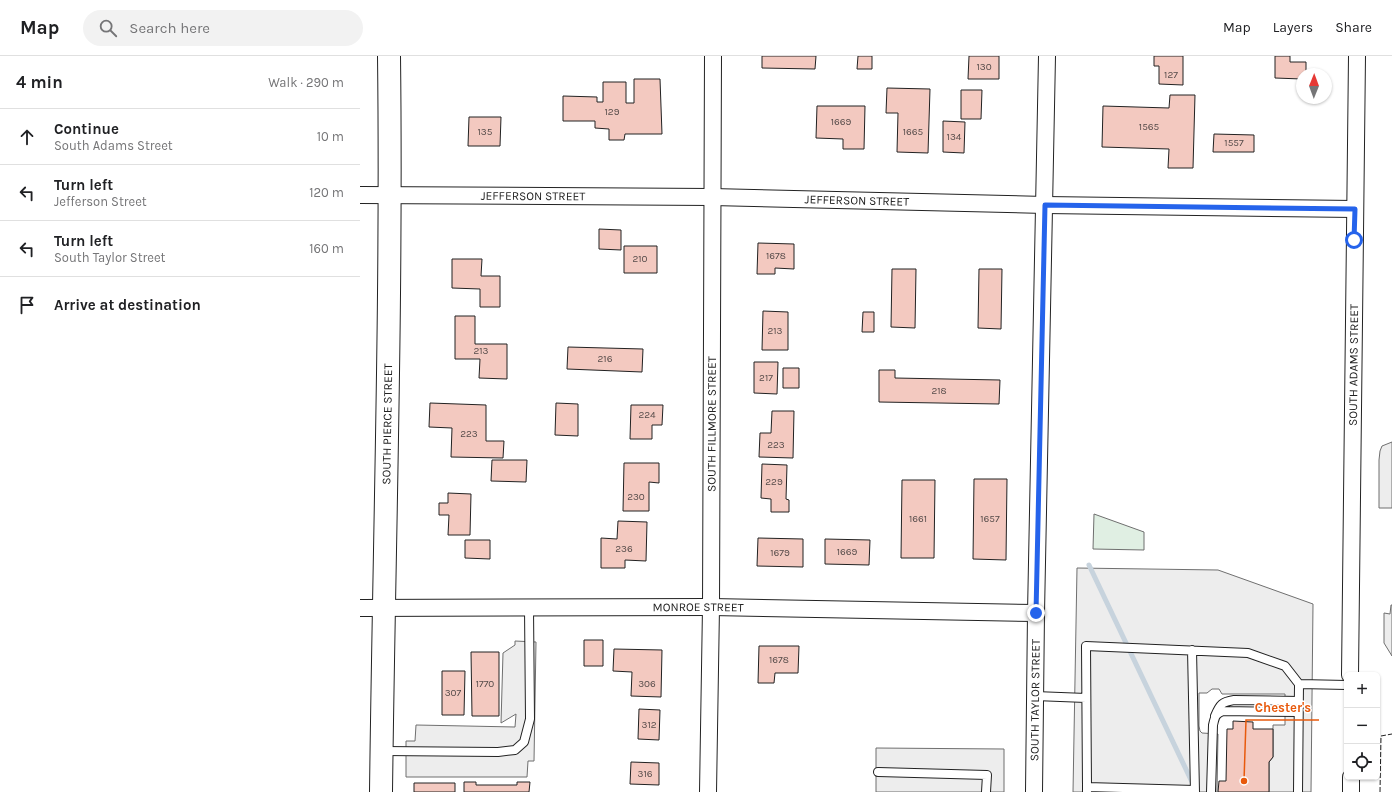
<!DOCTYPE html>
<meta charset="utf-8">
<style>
:root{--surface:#fff;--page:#f2f2f2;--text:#202124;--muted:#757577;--line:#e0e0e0}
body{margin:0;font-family:Karla,sans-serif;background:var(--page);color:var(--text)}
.controls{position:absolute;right:12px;bottom:12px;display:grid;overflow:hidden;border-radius:6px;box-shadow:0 1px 3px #0004}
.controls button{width:36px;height:36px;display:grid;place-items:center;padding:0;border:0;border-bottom:1px solid var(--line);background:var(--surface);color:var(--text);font:20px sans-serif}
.compass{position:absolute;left:936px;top:12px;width:36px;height:36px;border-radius:50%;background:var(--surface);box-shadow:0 1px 3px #0004;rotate:1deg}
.stop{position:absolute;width:12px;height:12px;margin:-9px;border:3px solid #2563eb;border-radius:50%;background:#fff}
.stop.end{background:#2563eb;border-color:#fff;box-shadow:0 1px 4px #0008}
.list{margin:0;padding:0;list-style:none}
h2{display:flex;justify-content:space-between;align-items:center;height:52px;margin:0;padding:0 16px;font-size:17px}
h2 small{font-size:13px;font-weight:400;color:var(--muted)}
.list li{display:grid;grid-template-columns:26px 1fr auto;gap:12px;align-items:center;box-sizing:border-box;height:56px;padding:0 16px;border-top:1px solid var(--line)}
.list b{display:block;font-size:15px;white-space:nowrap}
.list p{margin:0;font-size:13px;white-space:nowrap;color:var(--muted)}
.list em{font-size:13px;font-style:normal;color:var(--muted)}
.icon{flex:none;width:22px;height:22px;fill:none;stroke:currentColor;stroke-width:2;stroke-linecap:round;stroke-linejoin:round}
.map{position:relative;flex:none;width:1032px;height:736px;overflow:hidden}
header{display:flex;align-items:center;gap:24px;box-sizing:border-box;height:56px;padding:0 20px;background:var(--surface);border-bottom:1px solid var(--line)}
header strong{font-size:19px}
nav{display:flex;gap:22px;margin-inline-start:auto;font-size:14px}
.search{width:280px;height:36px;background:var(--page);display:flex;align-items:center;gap:10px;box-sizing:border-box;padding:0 14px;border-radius:22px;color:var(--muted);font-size:15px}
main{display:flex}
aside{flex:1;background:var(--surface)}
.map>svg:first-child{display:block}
.green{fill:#e0efe3;stroke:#6f6f6f}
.parking{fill:#ededed;stroke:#6f6f6f}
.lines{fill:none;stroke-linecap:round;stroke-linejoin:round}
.stream{stroke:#c7d3dd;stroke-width:5}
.building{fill:#f3c9c0;stroke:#222}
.lane-casing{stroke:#222;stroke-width:10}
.street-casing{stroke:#222;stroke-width:18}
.secondary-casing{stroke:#222;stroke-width:24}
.lane{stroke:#fff;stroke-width:8}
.street{stroke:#fff;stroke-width:16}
.secondary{stroke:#fff;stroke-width:22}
.fence{stroke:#222;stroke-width:1;stroke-dasharray:5 2;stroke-linecap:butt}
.route{stroke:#2563eb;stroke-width:5}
.labels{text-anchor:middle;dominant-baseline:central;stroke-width:3;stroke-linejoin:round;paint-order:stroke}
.number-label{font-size:10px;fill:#564c4a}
.street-label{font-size:12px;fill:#222;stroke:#fff}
.leader{fill:none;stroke:#e8590c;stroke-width:1.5}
.callout-dot{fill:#e8590c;stroke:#fff;stroke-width:1.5}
.callout-label{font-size:13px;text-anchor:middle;font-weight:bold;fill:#e8590c;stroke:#fff;stroke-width:3;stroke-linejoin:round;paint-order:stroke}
</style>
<header>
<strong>Map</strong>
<div class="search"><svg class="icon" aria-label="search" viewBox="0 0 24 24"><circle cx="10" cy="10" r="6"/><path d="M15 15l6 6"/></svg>Search here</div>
<nav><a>Map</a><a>Layers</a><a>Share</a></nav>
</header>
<main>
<aside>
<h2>4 min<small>Walk · 290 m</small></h2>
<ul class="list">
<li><svg class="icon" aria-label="ahead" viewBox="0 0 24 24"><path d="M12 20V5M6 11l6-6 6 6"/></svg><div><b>Continue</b><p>South Adams Street</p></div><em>10 m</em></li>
<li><svg class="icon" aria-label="left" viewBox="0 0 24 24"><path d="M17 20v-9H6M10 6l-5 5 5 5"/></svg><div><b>Turn left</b><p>Jefferson Street</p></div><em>120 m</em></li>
<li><svg class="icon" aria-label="left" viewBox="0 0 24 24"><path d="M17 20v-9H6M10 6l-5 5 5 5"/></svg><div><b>Turn left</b><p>South Taylor Street</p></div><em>160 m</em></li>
<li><svg class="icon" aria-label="arrive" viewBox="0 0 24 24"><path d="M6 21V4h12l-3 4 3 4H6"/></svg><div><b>Arrive at destination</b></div></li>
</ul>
</aside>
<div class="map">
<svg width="1032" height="736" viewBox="0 0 1032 736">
<rect width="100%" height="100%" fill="#fff"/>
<!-- green -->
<path class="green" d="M 734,458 L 784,476 L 784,494 L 733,493 Z"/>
<!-- parking -->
<path class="parking" d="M 1032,386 L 1032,452 L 1019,452 L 1019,404 L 1020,395 L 1022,390 Z
M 717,512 L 858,514 L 953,548 L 951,736 L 909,736 L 909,706 L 913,701 L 913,669 L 925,669 L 925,638 L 862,638 L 859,633 L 852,633 L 847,637 L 839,637 L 839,670 L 840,675 L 842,677 L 858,678 L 857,736 L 713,736 Z
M 1031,549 L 1032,549 L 1032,600 L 1024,587 L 1024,557 L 1030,558 Z
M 155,585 L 176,586 L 174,705 L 168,705 L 167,721 L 46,721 L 46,685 L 55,685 L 56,669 L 155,671 L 156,658 L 141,667 L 143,597 L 155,589 Z
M 516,692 L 644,693 L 644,736 L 516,736 Z"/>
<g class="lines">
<!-- stream -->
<path class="stream" d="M 729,509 L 832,726"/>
</g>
<!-- building -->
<path class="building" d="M 402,0 L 456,0 L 455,13 L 402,12 Z
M 498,0 L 512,0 L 512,13 L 497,13 Z
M 609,0 L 639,0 L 639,23 L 608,23 Z
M 794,0 L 823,0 L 823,29 L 799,28 L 799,10 L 794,10 Z
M 915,0 L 930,0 L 930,6 L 946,6 L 946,18 L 942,18 L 942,23 L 915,22 Z
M 274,23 L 300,23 L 302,78 L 265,78 L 264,84 L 249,84 L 249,73 L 235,72 L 235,65 L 203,65 L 203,40 L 237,41 L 237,46 L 243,46 L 243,26 L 266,26 L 266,47 L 274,47 Z
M 527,32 L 570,33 L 568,97 L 537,96 L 538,57 L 526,57 Z
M 601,34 L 622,34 L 621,63 L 601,63 Z
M 810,39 L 835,39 L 833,112 L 808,112 L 809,93 L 742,91 L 743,50 L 809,52 Z
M 457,50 L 505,50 L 504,93 L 483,93 L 483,83 L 456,82 Z
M 109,61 L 141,61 L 140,90 L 108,90 Z
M 583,65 L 605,66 L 604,97 L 583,96 Z
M 854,78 L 894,79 L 894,96 L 853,96 Z
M 239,173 L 261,174 L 261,194 L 239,193 Z
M 398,187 L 434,188 L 434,213 L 415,212 L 415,218 L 397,218 Z
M 264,190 L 297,190 L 297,217 L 264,217 Z
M 92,203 L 122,203 L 121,220 L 140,220 L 140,251 L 120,251 L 120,233 L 92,232 Z
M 532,213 L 556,213 L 555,272 L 531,271 Z
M 619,213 L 642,213 L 641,273 L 618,272 Z
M 403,255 L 428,256 L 428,294 L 402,294 Z
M 503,256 L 514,256 L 514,276 L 502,276 Z
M 95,260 L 115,260 L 115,288 L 147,288 L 147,323 L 119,322 L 120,303 L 95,303 Z
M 208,291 L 283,293 L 282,316 L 207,313 Z
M 394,306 L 418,306 L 417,338 L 394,337 Z
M 423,312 L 439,312 L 439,332 L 423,332 Z
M 519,314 L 535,314 L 535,322 L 640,324 L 639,348 L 519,346 Z
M 70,347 L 126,349 L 126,385 L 144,385 L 143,402 L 91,401 L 92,372 L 69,371 Z
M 196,347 L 218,348 L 218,380 L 195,379 Z
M 271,349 L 303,349 L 302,369 L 292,369 L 292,383 L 270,383 Z
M 412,355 L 434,355 L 433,402 L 399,401 L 400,377 L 411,377 Z
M 132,404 L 167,404 L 166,426 L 131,425 Z
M 264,407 L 299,407 L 299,427 L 289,426 L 289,455 L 263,455 Z
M 402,408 L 427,409 L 426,443 L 429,444 L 429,456 L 411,456 L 411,443 L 401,442 Z
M 614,423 L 647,423 L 646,504 L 613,503 Z
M 542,424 L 575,424 L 574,502 L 541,502 Z
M 88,437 L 111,438 L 110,479 L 88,479 L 89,459 L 79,459 L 79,447 L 88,447 Z
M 258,465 L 287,466 L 286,505 L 265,504 L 265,512 L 241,512 L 241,482 L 257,483 Z
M 398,482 L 443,483 L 443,511 L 397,510 Z
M 465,483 L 510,484 L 509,509 L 465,508 Z
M 105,484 L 130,484 L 130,503 L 105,502 Z
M 224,584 L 243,584 L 243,610 L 224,610 Z
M 399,590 L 439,590 L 438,617 L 415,617 L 414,627 L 398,627 Z
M 254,593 L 302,594 L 301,641 L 271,640 L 272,616 L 253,615 Z
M 111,596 L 139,596 L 139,660 L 112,660 Z
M 82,615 L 105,615 L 104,659 L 82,659 Z
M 279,653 L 300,654 L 299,684 L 278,683 Z
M 873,665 L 893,666 L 893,673 L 913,673 L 913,701 L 909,706 L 909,736 L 858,736 L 859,725 L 866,725 L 867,673 L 873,673 Z
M 271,706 L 299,707 L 299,729 L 270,728 Z
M 104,726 L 116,726 L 116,729 L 157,729 L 157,726 L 170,726 L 169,736 L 104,736 Z
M 54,727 L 95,727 L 95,736 L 54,736 Z"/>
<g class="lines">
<defs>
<path id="lane" d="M 832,594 L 835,736
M 939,628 L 987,629
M 675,640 L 726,642
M 855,660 C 860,648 862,646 874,644 L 939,645
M 23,695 L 138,696 L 155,694 L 164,686 L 170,663 L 169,552
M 518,716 L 627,719 L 626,736
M 727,731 L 726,590 L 888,597 L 925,610 L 939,628 L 938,736
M 727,735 L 727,731 L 835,734
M 851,736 L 853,669 C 855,661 855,658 863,655 L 938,656"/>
<g id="street">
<path id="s1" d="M 0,139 L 352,141 L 685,149 L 995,153"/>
<path id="s2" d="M 0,552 L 351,551 L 676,557"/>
<path id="s3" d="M 990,619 L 997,0"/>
<path d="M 991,721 L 991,736"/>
<path id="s4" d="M 348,736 L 351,551 L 353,0"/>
<path id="s5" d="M 674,736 L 676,557 L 687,0"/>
</g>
<g id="secondary">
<path id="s6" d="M 21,736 C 24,491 32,245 29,0"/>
</g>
</defs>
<!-- lane casing -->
<use href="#lane" class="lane-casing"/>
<!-- street casing -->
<use href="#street" class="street-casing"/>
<!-- secondary casing -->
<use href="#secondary" class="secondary-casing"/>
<!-- lane -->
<use href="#lane" class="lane"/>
<!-- street -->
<use href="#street" class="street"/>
<!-- secondary -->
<use href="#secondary" class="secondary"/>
<!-- fence -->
<path class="fence" d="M 1020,736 L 1021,680 L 1032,678"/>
</g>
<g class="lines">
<!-- route -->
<path class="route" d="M 676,557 L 685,149 L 995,153 L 994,184"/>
</g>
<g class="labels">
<!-- number labels -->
<g class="number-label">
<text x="624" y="11">130</text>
<text x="811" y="19">127</text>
<text x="252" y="56">129</text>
<text x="481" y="66">1669</text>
<text x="789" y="71">1565</text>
<text x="125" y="76">135</text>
<text x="553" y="76">1665</text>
<text x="594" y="81">134</text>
<text x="874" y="87">1557</text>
<text x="416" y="200">1678</text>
<text x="280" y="203">210</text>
<text x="415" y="275">213</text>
<text x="121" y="295">213</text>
<text x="245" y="303">216</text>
<text x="406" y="322">217</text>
<text x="579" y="335">218</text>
<text x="287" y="359">224</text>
<text x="109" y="378">223</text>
<text x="416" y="389">223</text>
<text x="414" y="426">229</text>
<text x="276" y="441">230</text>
<text x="558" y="463">1661</text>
<text x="630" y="463">1657</text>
<text x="264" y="493">236</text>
<text x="487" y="496">1669</text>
<text x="420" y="497">1679</text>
<text x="419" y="604">1678</text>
<text x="125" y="628">1770</text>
<text x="287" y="628">306</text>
<text x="93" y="637">307</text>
<text x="289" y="669">312</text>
<text x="285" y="718">316</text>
</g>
<!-- street labels -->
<g class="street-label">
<text stroke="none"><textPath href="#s1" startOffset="173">JEFFERSON STREET</textPath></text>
<text stroke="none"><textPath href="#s1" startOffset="497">JEFFERSON STREET</textPath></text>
<text stroke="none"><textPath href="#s3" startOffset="310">SOUTH ADAMS STREET</textPath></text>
<text stroke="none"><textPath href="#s6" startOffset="368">SOUTH PIERCE STREET</textPath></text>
<text stroke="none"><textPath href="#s4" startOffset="368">SOUTH FILLMORE STREET</textPath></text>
<text stroke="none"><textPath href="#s2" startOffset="338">MONROE STREET</textPath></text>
<text stroke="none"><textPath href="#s5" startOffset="92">SOUTH TAYLOR STREET</textPath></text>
</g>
</g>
<!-- callouts -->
<path class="leader" d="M884 725L886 664H959"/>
<circle class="callout-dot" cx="884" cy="725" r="4"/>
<g class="callout-label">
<text x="923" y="656">Chester's</text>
</g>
</svg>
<div class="controls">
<button>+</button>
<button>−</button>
<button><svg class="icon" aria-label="locate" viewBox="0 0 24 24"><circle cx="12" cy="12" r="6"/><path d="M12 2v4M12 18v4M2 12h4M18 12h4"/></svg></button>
</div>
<svg class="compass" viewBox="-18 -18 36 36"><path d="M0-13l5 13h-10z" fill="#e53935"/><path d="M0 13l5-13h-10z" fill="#757577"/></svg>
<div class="stop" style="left:994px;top:184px"></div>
<div class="stop end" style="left:676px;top:557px"></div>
</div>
</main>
